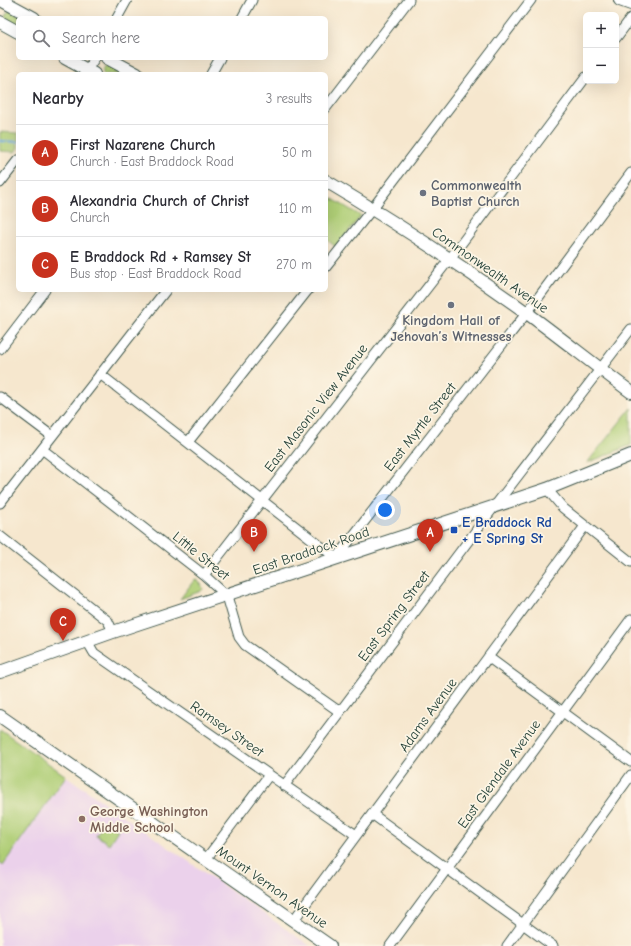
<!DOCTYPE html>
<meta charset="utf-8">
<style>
:root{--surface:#fff;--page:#f2f2f3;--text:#2b2b33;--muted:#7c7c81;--line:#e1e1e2;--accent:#c8321e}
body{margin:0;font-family:"Comic Neue",sans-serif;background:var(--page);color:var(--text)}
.controls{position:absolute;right:12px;top:12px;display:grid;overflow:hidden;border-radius:6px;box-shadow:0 4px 16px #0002}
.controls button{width:36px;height:36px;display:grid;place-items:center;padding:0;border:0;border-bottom:1px solid var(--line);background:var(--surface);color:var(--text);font:20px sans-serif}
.you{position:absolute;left:385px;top:510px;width:14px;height:14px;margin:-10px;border:3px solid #fff;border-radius:50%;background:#1a73e8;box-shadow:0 0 0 6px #1a73e833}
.badge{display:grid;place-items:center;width:26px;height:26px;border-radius:50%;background:var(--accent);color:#fff;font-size:13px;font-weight:700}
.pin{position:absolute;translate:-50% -33px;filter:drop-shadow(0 1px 2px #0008)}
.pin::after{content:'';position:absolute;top:21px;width:14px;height:12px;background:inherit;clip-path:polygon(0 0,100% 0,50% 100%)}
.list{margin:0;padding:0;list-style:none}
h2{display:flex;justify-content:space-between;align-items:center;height:52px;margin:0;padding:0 16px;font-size:17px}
h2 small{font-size:13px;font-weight:400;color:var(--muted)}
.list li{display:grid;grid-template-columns:26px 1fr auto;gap:12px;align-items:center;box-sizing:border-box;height:56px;padding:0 16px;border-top:1px solid var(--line)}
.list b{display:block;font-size:15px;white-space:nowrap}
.list p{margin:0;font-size:13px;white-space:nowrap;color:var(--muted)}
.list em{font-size:13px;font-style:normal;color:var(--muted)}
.icon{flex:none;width:22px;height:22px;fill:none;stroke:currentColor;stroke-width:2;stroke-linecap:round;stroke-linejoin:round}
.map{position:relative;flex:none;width:631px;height:946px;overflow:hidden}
.search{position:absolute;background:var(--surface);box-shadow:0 4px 16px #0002;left:16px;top:16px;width:312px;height:44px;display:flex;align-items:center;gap:10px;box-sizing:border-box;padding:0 14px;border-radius:6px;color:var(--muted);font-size:15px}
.panel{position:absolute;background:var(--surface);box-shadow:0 4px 16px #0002;left:16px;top:72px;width:312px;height:220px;border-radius:6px}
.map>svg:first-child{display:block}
.built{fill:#ebd1eb}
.green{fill:#afce76;stroke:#678655}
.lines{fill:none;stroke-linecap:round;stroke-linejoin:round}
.stream{stroke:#65a3d7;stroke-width:2.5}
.street-casing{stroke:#3f564b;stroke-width:11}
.secondary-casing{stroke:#3f564b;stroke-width:14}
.street{stroke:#fff;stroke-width:9}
.secondary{stroke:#fff;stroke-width:12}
.worship-dot{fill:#6b7280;stroke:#fcf5e5;stroke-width:1.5}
.transit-dot{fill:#1a4fb4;stroke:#fcf5e5;stroke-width:1.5}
.education-dot{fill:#8d6e63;stroke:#fcf5e5;stroke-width:1.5}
.labels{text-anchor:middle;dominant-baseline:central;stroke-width:3.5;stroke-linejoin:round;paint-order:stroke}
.worship-label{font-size:14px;font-weight:bold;fill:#5b616d;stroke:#fcf5e5;text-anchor:start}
.street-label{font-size:14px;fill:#1f3d34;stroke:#fcf5e5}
.transit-label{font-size:14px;font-weight:bold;fill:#164399;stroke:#fcf5e5;text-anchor:start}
.education-label{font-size:14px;font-weight:bold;fill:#785e54;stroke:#fcf5e5;text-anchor:start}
</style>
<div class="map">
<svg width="631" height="946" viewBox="0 0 631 946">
<rect width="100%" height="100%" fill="#fcf5e5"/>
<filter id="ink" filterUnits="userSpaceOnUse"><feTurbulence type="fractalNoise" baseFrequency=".025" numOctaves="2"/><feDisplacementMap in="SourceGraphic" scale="8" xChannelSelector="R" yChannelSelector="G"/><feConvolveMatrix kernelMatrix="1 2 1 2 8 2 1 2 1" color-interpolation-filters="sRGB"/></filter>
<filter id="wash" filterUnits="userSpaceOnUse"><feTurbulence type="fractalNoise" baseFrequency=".012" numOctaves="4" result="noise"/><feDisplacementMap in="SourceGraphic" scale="16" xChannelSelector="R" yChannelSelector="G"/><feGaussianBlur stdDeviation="0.9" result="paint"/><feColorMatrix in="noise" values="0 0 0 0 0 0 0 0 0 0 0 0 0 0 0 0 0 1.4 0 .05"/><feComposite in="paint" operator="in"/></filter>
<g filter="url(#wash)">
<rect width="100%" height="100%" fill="#f6e7ce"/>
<!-- built -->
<path class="built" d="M 66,776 L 310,946 L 0,946 L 0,863 L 3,865 Z"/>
<!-- green -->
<path class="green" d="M 10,10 L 28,18 L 18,18 L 18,29 L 5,18 L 6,14 Z
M 106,64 L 131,74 L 103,74 L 103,69 Z
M 0,132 L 18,133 L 18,148 L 15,152 L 0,151 Z
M 326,195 L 361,216 L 336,247 L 326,239 Z
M 631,408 L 631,445 L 587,463 Z
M 195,579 L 201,584 L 203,589 L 201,591 L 180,599 Z
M 0,729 L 66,776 L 3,865 L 0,863 Z
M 105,821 L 118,830 L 109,844 L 96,835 Z"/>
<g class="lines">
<!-- stream -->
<path class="stream" d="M 0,141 L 18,142"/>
</g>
</g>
<g filter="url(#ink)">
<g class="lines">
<defs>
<path id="street" d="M 117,18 L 127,0
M 242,18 L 252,0
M 616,38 L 631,18
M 84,74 L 95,58
M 211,74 L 220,58
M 326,108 L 409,0
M 0,183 L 18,160
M 326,267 L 372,209 L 531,0
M 0,349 L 45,290
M 100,374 L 336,558 L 532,306 L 631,173
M 0,397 L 52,436
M 188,442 L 308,290
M 42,449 L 204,575 L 227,596 L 239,637 L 245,645 L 340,712
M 547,489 L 563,508 L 631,562
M 0,503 L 166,290
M 0,536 L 108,621 L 113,632
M 204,575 L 455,252 L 586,77
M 87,641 L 94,653 L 356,835
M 488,657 L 631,762
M 284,786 L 484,520 L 631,329
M 372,814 L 553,946
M 206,859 L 269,775
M 293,921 L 585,526
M 390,946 L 631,619
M 507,946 L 631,775"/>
<path id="secondary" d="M 1,0 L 34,18
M 620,0 L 631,4
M 0,22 L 18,32
M 65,58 L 94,74
M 107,58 L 137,74
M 326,181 C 395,222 462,266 527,313 C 562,339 596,366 631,392
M 0,672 L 113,632 L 547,489 L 631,455
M 0,716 L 330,946"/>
</defs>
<!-- street casing -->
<use href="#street" class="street-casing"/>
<!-- secondary casing -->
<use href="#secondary" class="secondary-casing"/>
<!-- street -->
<use href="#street" class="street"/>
<!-- secondary -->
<use href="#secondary" class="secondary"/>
</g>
</g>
<!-- markers -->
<g class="worship-dot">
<circle cx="423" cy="193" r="4"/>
<circle cx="451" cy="305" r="4"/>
</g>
<rect class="transit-dot" x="450" y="526" width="8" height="8" rx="2"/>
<circle class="education-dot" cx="82" cy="819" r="4"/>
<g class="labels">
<!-- worship labels -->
<g class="worship-label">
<text x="431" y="185">Commonwealth<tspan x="431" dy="16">Baptist Church</tspan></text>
<text x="451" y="320" text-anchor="middle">Kingdom Hall of<tspan x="451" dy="16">Jehovah’s Witnesses</tspan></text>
</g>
<!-- street labels -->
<g class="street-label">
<text transform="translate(490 270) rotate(35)">Commonwealth Avenue</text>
<text transform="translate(316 408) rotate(-52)">East Masonic View Avenue</text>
<text transform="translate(420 427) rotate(-52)">East Myrtle Street</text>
<text transform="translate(311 551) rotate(-19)">East Braddock Road</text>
<text transform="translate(201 556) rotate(39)">Little Street</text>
<text transform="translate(394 616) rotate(-53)">East Spring Street</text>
<text transform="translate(428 715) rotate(-54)">Adams Avenue</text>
<text transform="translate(227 729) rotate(35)">Ramsey Street</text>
<text transform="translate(499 774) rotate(-54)">East Glendale Avenue</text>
<text transform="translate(272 887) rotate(35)">Mount Vernon Avenue</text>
</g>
<!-- transit labels -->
<g class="transit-label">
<text x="462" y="522">E Braddock Rd<tspan x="462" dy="16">+ E Spring St</tspan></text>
</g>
<!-- education labels -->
<g class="education-label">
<text x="90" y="811">George Washington<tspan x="90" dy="16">Middle School</tspan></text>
</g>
</g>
</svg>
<div class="controls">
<button>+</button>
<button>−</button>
</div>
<div class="you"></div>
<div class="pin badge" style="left:430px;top:552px">A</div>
<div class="pin badge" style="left:254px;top:552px">B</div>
<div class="pin badge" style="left:63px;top:641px">C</div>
<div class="search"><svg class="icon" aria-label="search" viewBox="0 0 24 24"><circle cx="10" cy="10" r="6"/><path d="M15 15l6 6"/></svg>Search here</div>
<section class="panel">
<h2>Nearby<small>3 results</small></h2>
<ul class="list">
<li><span class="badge">A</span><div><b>First Nazarene Church</b><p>Church · East Braddock Road</p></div><em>50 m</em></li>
<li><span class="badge">B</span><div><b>Alexandria Church of Christ</b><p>Church</p></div><em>110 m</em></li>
<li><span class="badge">C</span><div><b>E Braddock Rd + Ramsey St</b><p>Bus stop · East Braddock Road</p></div><em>270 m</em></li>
</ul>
</section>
</div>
